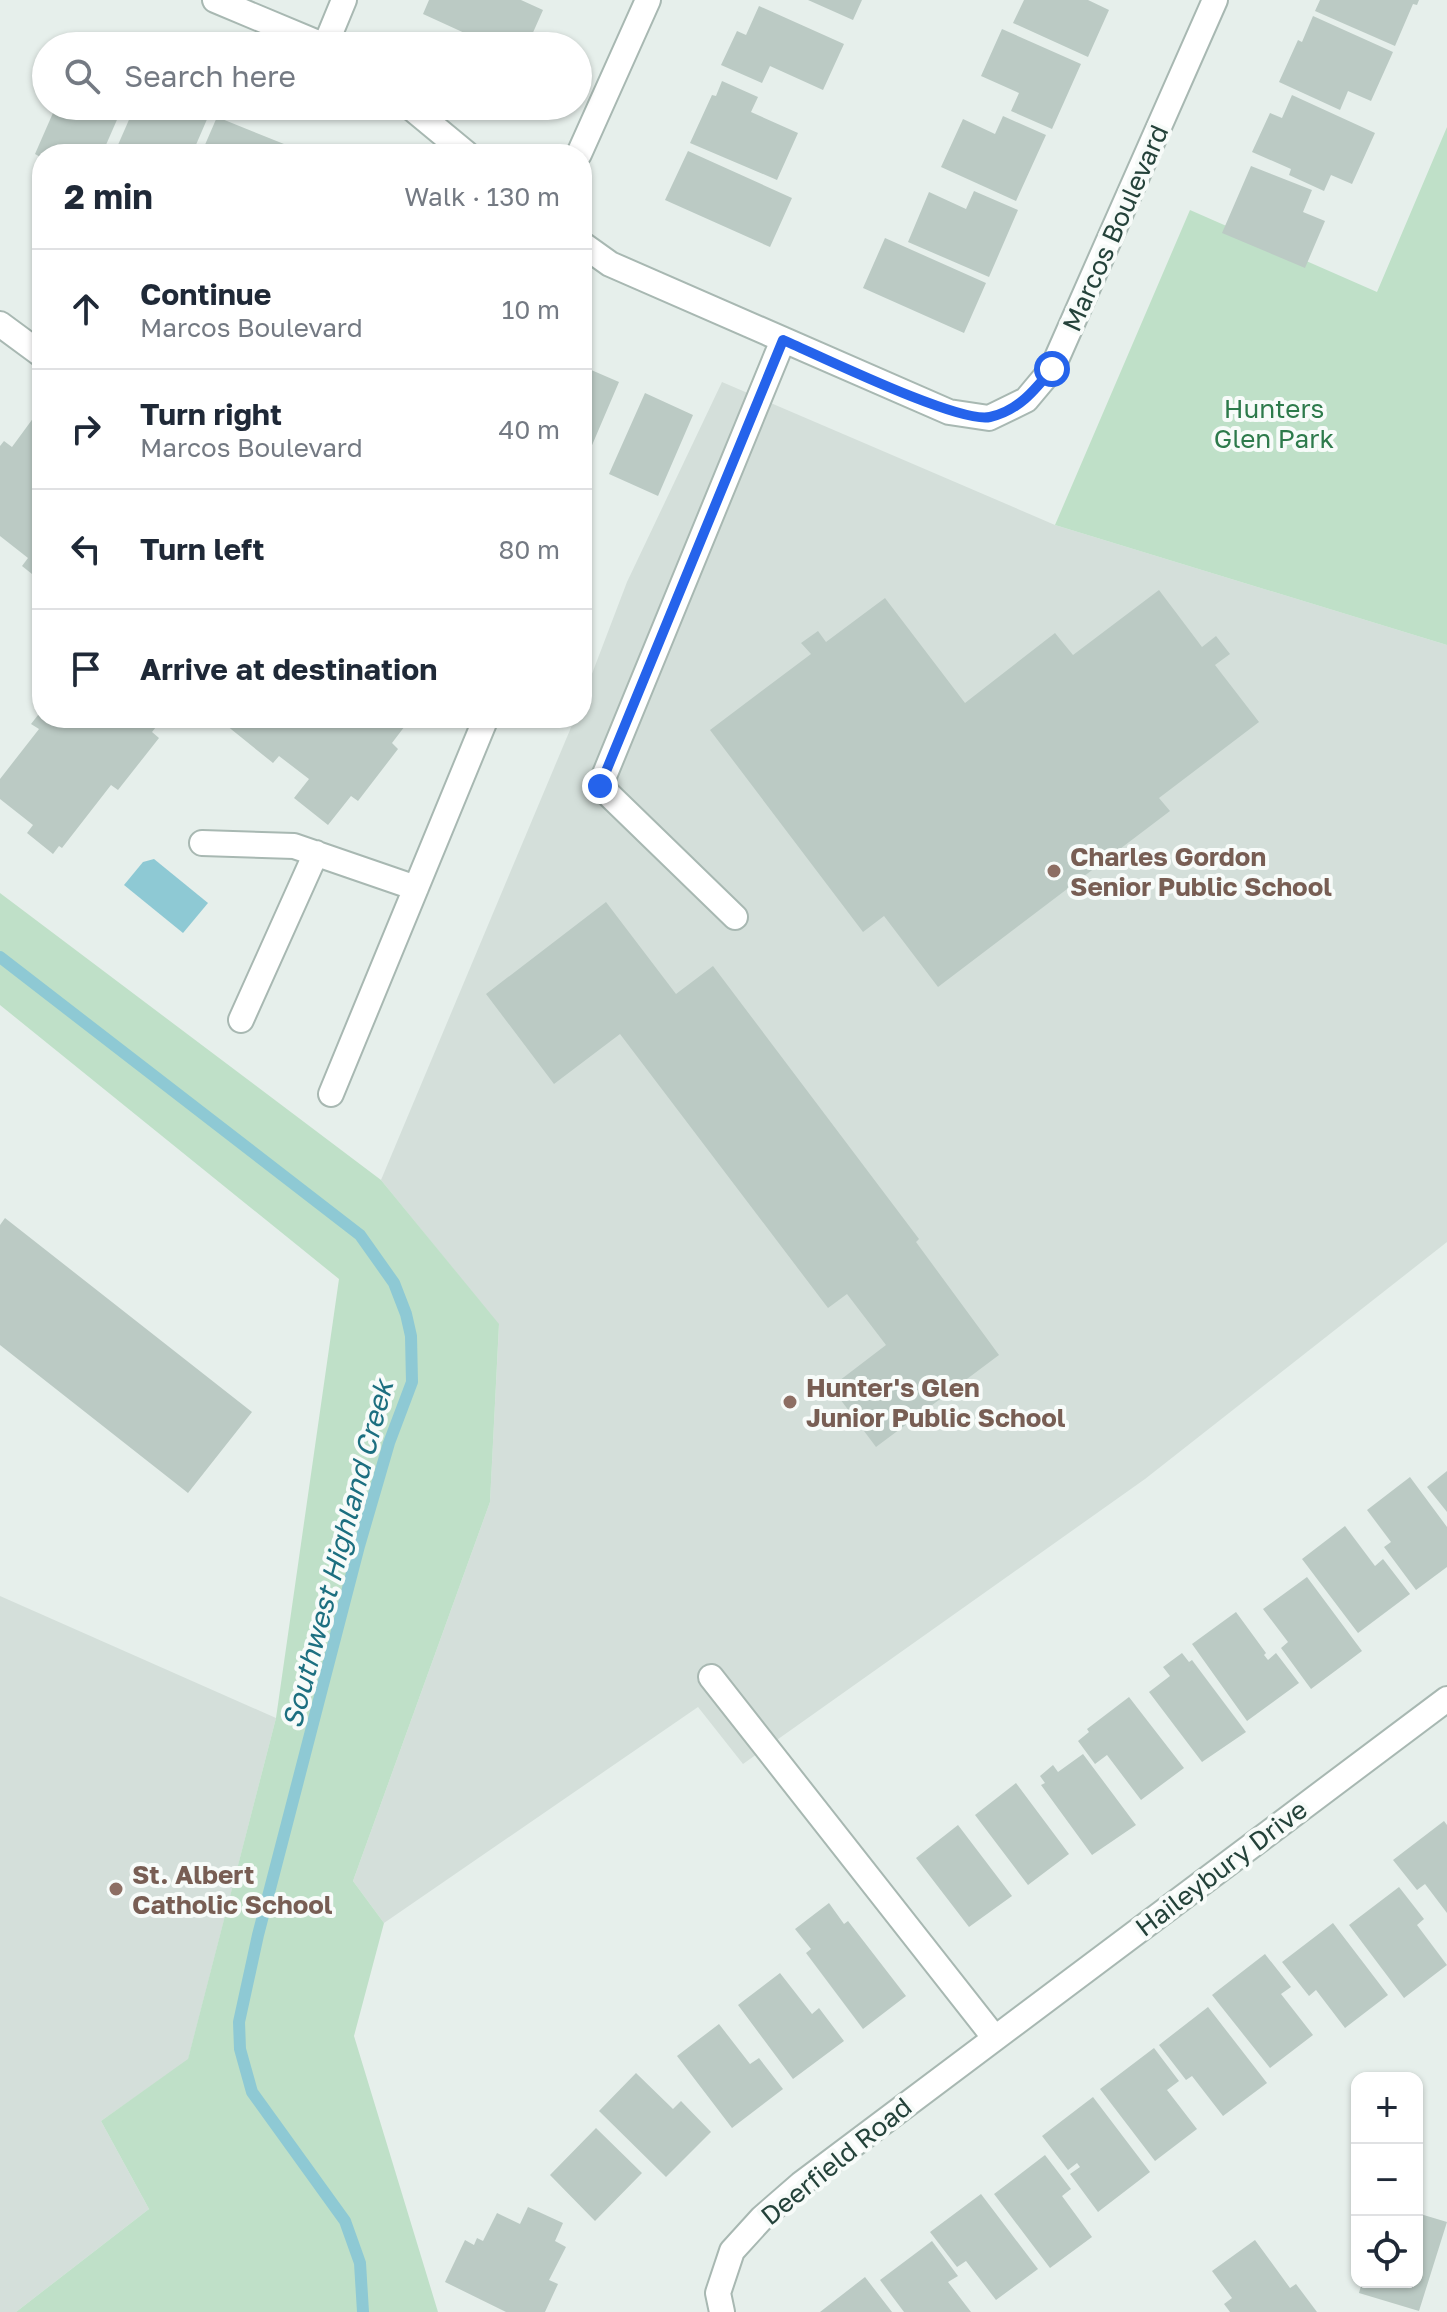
<!DOCTYPE html>
<meta charset="utf-8">
<style>
:root{--surface:#fff;--page:#f2f2f3;--text:#1f2937;--muted:#747a83;--line:#e0e1e3}
body{margin:0;font-family:"Golos Text",sans-serif;background:var(--page);color:var(--text)}
.controls{position:absolute;right:24px;bottom:24px;display:grid;overflow:hidden;border-radius:16px;box-shadow:0 2px 6px #0004}
.controls button{width:72px;height:72px;display:grid;place-items:center;padding:0;border:0;border-bottom:2px solid var(--line);background:var(--surface);color:var(--text);font:40px sans-serif}
.stop{position:absolute;width:24px;height:24px;margin:-18px;border:6px solid #2563eb;border-radius:50%;background:#fff}
.stop.end{background:#2563eb;border-color:#fff;box-shadow:0 2px 8px #0008}
.list{margin:0;padding:0;list-style:none}
h2{display:flex;justify-content:space-between;align-items:center;height:104px;margin:0;padding:0 32px;font-size:34px}
h2 small{font-size:26px;font-weight:400;color:var(--muted)}
.list li{display:grid;grid-template-columns:52px 1fr auto;gap:24px;align-items:center;box-sizing:border-box;height:120px;padding:0 32px;border-top:2px solid var(--line)}
.list b{display:block;font-size:30px;white-space:nowrap}
.list p{margin:0;font-size:26px;white-space:nowrap;color:var(--muted)}
.list em{font-size:26px;font-style:normal;color:var(--muted)}
.icon{flex:none;width:44px;height:44px;fill:none;stroke:currentColor;stroke-width:2;stroke-linecap:round;stroke-linejoin:round}
.map{position:relative;flex:none;width:1447px;height:2312px;overflow:hidden}
.search{position:absolute;background:var(--surface);box-shadow:0 2px 6px #0004;left:32px;top:32px;width:560px;height:88px;display:flex;align-items:center;gap:20px;box-sizing:border-box;padding:0 28px;border-radius:44px;color:var(--muted);font-size:30px}
.panel{position:absolute;background:var(--surface);box-shadow:0 2px 6px #0004;left:32px;top:144px;width:560px;height:584px;border-radius:32px}
.map>svg:first-child{display:block}
.built{fill:#d4dfda}
.green{fill:#bfe0c8}
.water{fill:#8ec9d4}
.lines{fill:none;stroke-linecap:round;stroke-linejoin:round}
.stream{stroke:#8ec9d4;stroke-width:12}
.building{fill:#bbcac4}
.minor-casing{stroke:#a8b8b2;stroke-width:28}
.minor{stroke:#fff;stroke-width:24}
.route{stroke:#2563eb;stroke-width:10}
.education-dot{fill:#8d6e63;stroke:#f7fbf9;stroke-width:3}
.labels{text-anchor:middle;dominant-baseline:central;stroke-width:8;stroke-linejoin:round;paint-order:stroke}
.street-label{font-size:26px;fill:#24423a;stroke:#f7fbf9}
.park-label{font-size:26px;fill:#2d7a4b;stroke:#f7fbf9}
.education-label{font-size:26px;font-weight:bold;fill:#785e54;stroke:#f7fbf9;text-anchor:start}
.water-label{font-size:28px;font-style:italic;fill:#1c6f80;stroke:#f7fbf9}
</style>
<div class="map">
<svg width="1447" height="2312" viewBox="0 0 1447 2312">
<rect width="100%" height="100%" fill="#e6efeb"/>
<!-- built -->
<path class="built" d="M 722,382 L 1055,525 L 1447,645 L 1447,1242 L 1145,1479 L 743,1764 L 698,1707 L 384,1923 L 353,1881 L 490,1502 L 499,1325 L 381,1180 L 575,718 L 582,718 L 582,700 L 627,582 Z
M 0,1596 L 276,1718 L 188,2060 L 101,2121 L 149,2209 L 16,2312 L 0,2312 Z"/>
<!-- green -->
<path class="green" d="M 1447,127 L 1447,645 L 1055,525 L 1190,210 L 1377,292 Z
M 0,893 L 381,1180 L 499,1324 L 490,1502 L 353,1881 L 384,1923 L 354,2036 L 438,2312 L 16,2312 L 149,2209 L 101,2121 L 188,2059 L 276,1718 L 339,1279 L 0,1005 Z"/>
<!-- water -->
<path class="water" d="M 154,859 L 208,903 L 183,933 L 124,885 L 143,862 Z"/>
<g class="lines">
<!-- stream -->
<path class="stream" d="M 0,957 L 360,1235 L 394,1283 L 406,1314 L 411,1336 L 412,1382 L 389,1443 L 359,1546 L 258,1935 L 239,2022 L 240,2049 L 252,2092 L 345,2221 L 360,2263 L 363,2312"/>
</g>
<!-- building -->
<path class="building" d="M 429,0 L 521,0 L 543,10 L 527,46 L 493,46 L 423,14 Z
M 808,0 L 862,0 L 853,20 Z
M 1024,0 L 1088,0 L 1109,10 L 1088,57 L 1013,23 Z
M 1320,0 L 1419,0 L 1417,5 L 1413,4 L 1395,46 L 1315,11 Z
M 759,6 L 844,44 L 823,90 L 770,66 L 762,83 L 721,65 L 737,31 L 746,35 Z
M 1313,16 L 1393,52 L 1371,101 L 1348,91 L 1340,110 L 1279,82 L 1298,40 L 1302,42 Z
M 1002,29 L 1081,64 L 1052,129 L 1011,111 L 1019,93 L 981,76 Z
M 722,81 L 758,97 L 751,112 L 798,133 L 777,180 L 690,143 L 712,95 L 716,96 Z
M 1292,95 L 1375,133 L 1352,184 L 1331,175 L 1324,191 L 1289,175 L 1291,169 L 1252,152 L 1270,113 L 1282,118 Z
M 56,106 L 123,106 L 102,154 L 42,154 L 42,158 L 35,154 Z
M 135,106 L 183,106 L 208,117 L 192,154 L 172,152 L 171,154 L 114,154 Z
M 1003,116 L 1046,135 L 1016,201 L 941,167 L 963,119 L 995,134 Z
M 217,117 L 284,144 L 280,154 L 201,154 Z
M 688,151 L 792,198 L 770,247 L 665,200 Z
M 1251,166 L 1312,190 L 1303,212 L 1325,221 L 1305,268 L 1222,233 Z
M 974,191 L 1018,210 L 989,277 L 908,242 L 929,192 L 966,209 Z
M 885,238 L 986,283 L 964,333 L 863,288 Z
M 582,366 L 619,382 L 584,464 L 582,464 Z
M 645,393 L 693,415 L 658,496 L 609,474 Z
M 34,417 L 42,423 L 42,582 L 22,566 L 28,558 L 0,536 L 0,446 L 4,441 L 12,447 Z
M 1159,590 L 1202,647 L 1216,636 L 1230,654 L 1215,665 L 1259,722 L 1159,798 L 1170,811 L 938,987 L 884,916 L 863,932 L 710,730 L 811,654 L 801,643 L 818,631 L 826,642 L 885,598 L 965,703 L 1055,633 L 1073,655 Z
M 42,710 L 42,718 L 163,718 L 152,732 L 159,738 L 118,790 L 111,785 L 62,848 L 59,846 L 53,854 L 27,833 L 33,825 L 0,799 L 0,779 L 39,729 L 31,724 Z
M 223,718 L 411,718 L 392,743 L 398,749 L 358,801 L 351,796 L 328,825 L 294,798 L 309,779 L 279,756 L 273,763 L 221,721 Z
M 606,902 L 676,994 L 713,966 L 919,1239 L 916,1242 L 999,1355 L 876,1447 L 831,1387 L 886,1345 L 847,1294 L 828,1308 L 620,1034 L 554,1084 L 486,994 Z
M 5,1218 L 252,1412 L 188,1493 L 0,1345 L 0,1225 Z
M 1447,1471 L 1447,1512 L 1427,1487 Z
M 1410,1477 L 1447,1527 L 1447,1567 L 1416,1590 L 1384,1547 L 1391,1542 L 1367,1510 Z
M 1345,1526 L 1375,1566 L 1383,1559 L 1410,1594 L 1358,1633 L 1302,1559 Z
M 1307,1577 L 1362,1651 L 1311,1689 L 1281,1648 L 1288,1642 L 1263,1609 Z
M 1236,1612 L 1266,1653 L 1264,1655 L 1268,1660 L 1276,1653 L 1299,1683 L 1247,1721 L 1192,1644 Z
M 1182,1653 L 1189,1662 L 1192,1660 L 1246,1732 L 1202,1762 L 1149,1692 L 1170,1676 L 1163,1667 Z
M 1129,1697 L 1184,1768 L 1141,1800 L 1107,1755 L 1095,1764 L 1078,1741 L 1089,1732 L 1087,1729 Z
M 1083,1754 L 1136,1825 L 1092,1855 L 1041,1785 L 1045,1783 L 1040,1776 L 1053,1765 L 1058,1772 Z
M 1016,1783 L 1069,1854 L 1028,1885 L 975,1815 Z
M 1444,1821 L 1447,1825 L 1447,1913 L 1425,1884 L 1417,1890 L 1393,1860 Z
M 958,1825 L 1012,1896 L 969,1927 L 916,1858 Z
M 1399,1887 L 1424,1919 L 1417,1925 L 1447,1965 L 1404,1998 L 1349,1925 Z
M 829,1903 L 844,1924 L 848,1921 L 906,1996 L 863,2029 L 806,1953 L 811,1949 L 795,1929 Z
M 1333,1923 L 1388,1995 L 1345,2028 L 1316,1990 L 1309,1996 L 1282,1962 Z
M 1265,1954 L 1291,1987 L 1281,1994 L 1313,2035 L 1270,2068 L 1212,1995 Z
M 780,1973 L 812,2014 L 819,2008 L 844,2041 L 793,2079 L 738,2005 Z
M 1208,2007 L 1267,2083 L 1223,2116 L 1192,2076 L 1186,2080 L 1159,2045 Z
M 719,2024 L 750,2064 L 759,2058 L 783,2089 L 732,2128 L 677,2056 Z
M 1154,2048 L 1179,2081 L 1167,2090 L 1197,2129 L 1155,2161 L 1100,2089 Z
M 636,2073 L 673,2109 L 681,2101 L 711,2132 L 666,2177 L 599,2111 Z
M 1093,2097 L 1150,2172 L 1098,2212 L 1070,2174 L 1080,2167 L 1077,2163 L 1068,2170 L 1042,2136 Z
M 596,2128 L 642,2173 L 595,2221 L 550,2175 Z
M 1045,2155 L 1071,2189 L 1062,2196 L 1092,2237 L 1050,2268 L 994,2194 Z
M 981,2194 L 1038,2269 L 996,2300 L 966,2261 L 957,2267 L 930,2232 Z
M 528,2207 L 563,2223 L 555,2241 L 566,2247 L 549,2280 L 558,2284 L 545,2312 L 506,2312 L 445,2282 L 465,2240 L 474,2245 L 477,2238 L 483,2241 L 497,2213 L 520,2224 Z
M 1417,2213 L 1447,2222 L 1419,2311 L 1359,2293 L 1362,2282 L 1417,2282 Z
M 1255,2240 L 1290,2288 L 1296,2284 L 1317,2312 L 1230,2312 L 1224,2304 L 1232,2298 L 1212,2271 Z
M 932,2241 L 958,2276 L 948,2282 L 971,2312 L 904,2312 L 880,2280 Z
M 865,2277 L 892,2312 L 820,2312 Z"/>
<g class="lines">
<defs>
<path id="minor" d="M 215,0 L 325,46 L 344,0
M 409,106 L 467,154
M 579,154 L 648,0
M 582,244 L 610,264 L 949,412 L 989,418 L 1026,400 L 1052,369 L 1215,0
M 0,324 L 42,355
M 202,843 L 294,846 L 416,888
M 735,917 L 600,786 L 783,340
M 241,1020 L 316,853
M 331,1094 L 486,718
M 711,1677 L 994,2037
M 722,2312 L 718,2293 L 732,2251 L 762,2218 L 801,2184 L 1447,1699"/>
</defs>
<!-- minor casing -->
<use href="#minor" class="minor-casing"/>
<!-- minor -->
<use href="#minor" class="minor"/>
</g>
<g class="lines">
<!-- route -->
<path class="route" d="M 600,786 L 783,340 C 820,356 959,424 990,417 C 1018,411 1035,390 1052,369"/>
</g>
<!-- markers -->
<g class="education-dot">
<circle cx="1054" cy="871" r="8"/>
<circle cx="790" cy="1402" r="8"/>
<circle cx="116" cy="1889" r="8"/>
</g>
<g class="labels">
<!-- street labels -->
<g class="street-label">
<text transform="translate(1115 228) rotate(-66)">Marcos Boulevard</text>
<text transform="translate(1221 1868) rotate(-37)">Haileybury Drive</text>
<text transform="translate(836 2161) rotate(-39)">Deerfield Road</text>
</g>
<!-- park labels -->
<g class="park-label">
<text x="1274" y="408">Hunters<tspan x="1274" dy="30">Glen Park</tspan></text>
</g>
<!-- education labels -->
<g class="education-label">
<text x="1070" y="856">Charles Gordon<tspan x="1070" dy="30">Senior Public School</tspan></text>
<text x="806" y="1387">Hunter's Glen<tspan x="806" dy="30">Junior Public School</tspan></text>
<text x="132" y="1874">St. Albert<tspan x="132" dy="30">Catholic School</tspan></text>
</g>
<!-- water labels -->
<g class="water-label">
<text transform="translate(337 1554) rotate(-75)">Southwest Highland Creek</text>
</g>
</g>
</svg>
<div class="controls">
<button>+</button>
<button>−</button>
<button><svg class="icon" aria-label="locate" viewBox="0 0 24 24"><circle cx="12" cy="12" r="6"/><path d="M12 2v4M12 18v4M2 12h4M18 12h4"/></svg></button>
</div>
<div class="stop" style="left:1052px;top:369px"></div>
<div class="stop end" style="left:600px;top:786px"></div>
<div class="search"><svg class="icon" aria-label="search" viewBox="0 0 24 24"><circle cx="10" cy="10" r="6"/><path d="M15 15l6 6"/></svg>Search here</div>
<section class="panel">
<h2>2 min<small>Walk · 130 m</small></h2>
<ul class="list">
<li><svg class="icon" aria-label="ahead" viewBox="0 0 24 24"><path d="M12 20V5M6 11l6-6 6 6"/></svg><div><b>Continue</b><p>Marcos Boulevard</p></div><em>10 m</em></li>
<li><svg class="icon" aria-label="right" viewBox="0 0 24 24"><path d="M7 20v-9h11M14 6l5 5-5 5"/></svg><div><b>Turn right</b><p>Marcos Boulevard</p></div><em>40 m</em></li>
<li><svg class="icon" aria-label="left" viewBox="0 0 24 24"><path d="M17 20v-9H6M10 6l-5 5 5 5"/></svg><div><b>Turn left</b></div><em>80 m</em></li>
<li><svg class="icon" aria-label="arrive" viewBox="0 0 24 24"><path d="M6 21V4h12l-3 4 3 4H6"/></svg><div><b>Arrive at destination</b></div></li>
</ul>
</section>
</div>
